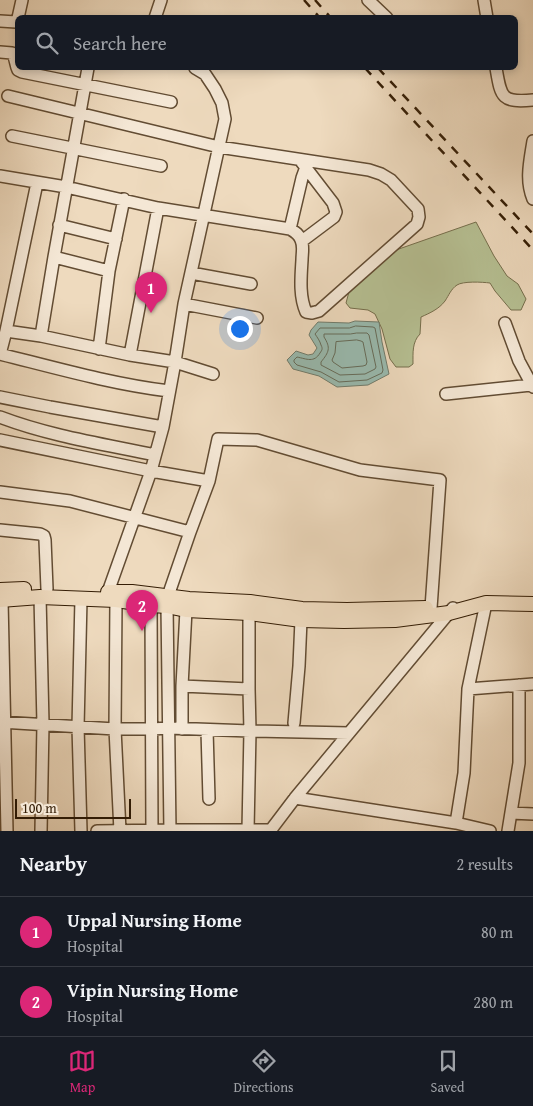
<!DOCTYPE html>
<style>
:root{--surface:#171b24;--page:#242831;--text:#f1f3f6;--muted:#9ea1a6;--line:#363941;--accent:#db2777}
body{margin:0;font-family:"Gentium Book Plus",serif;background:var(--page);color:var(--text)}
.scale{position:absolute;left:15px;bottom:12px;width:116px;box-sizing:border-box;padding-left:5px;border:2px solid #341d05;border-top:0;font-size:14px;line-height:18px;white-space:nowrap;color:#341d05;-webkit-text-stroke:4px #f4e7d5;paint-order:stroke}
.you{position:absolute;left:239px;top:328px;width:18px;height:18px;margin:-12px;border:4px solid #fff;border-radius:50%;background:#1a73e8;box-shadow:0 0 0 8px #1a73e833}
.badge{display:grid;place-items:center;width:32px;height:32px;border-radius:50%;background:var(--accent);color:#fff;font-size:16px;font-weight:700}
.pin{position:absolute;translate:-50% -41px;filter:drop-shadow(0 1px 2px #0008)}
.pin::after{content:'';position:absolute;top:26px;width:18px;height:15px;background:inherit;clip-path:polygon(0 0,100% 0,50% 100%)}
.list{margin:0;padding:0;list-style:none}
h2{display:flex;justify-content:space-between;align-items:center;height:65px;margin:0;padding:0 20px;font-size:21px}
h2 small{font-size:16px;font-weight:400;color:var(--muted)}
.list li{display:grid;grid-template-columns:32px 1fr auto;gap:15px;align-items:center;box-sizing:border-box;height:70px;padding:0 20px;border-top:1px solid var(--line)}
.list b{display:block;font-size:19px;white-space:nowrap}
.list p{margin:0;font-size:16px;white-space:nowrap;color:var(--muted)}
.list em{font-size:16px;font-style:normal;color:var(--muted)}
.icon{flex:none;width:28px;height:28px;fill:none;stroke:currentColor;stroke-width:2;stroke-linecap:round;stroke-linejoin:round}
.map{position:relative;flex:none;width:533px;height:831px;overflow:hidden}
.search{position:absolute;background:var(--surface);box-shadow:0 2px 8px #0003;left:15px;right:15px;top:15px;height:55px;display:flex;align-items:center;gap:12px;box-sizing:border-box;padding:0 18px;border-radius:8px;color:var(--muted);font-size:19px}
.sheet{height:205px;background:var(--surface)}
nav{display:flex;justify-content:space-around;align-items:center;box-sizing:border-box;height:70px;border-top:1px solid var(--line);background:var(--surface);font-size:14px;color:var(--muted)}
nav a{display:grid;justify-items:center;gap:2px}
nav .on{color:var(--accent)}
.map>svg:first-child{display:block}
.green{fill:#b6c093;stroke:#756e4c}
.water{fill:#99bbb0;stroke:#717c6c}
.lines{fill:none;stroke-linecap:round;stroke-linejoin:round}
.shore{stroke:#666c5a;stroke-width:1}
.minor-casing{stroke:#624c33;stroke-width:14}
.major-casing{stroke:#341d05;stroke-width:16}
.minor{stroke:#f4e7d5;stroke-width:11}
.major{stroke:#eedabe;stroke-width:14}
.rail{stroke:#341d05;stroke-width:2.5;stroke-dasharray:9 9;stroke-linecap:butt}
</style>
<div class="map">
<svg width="533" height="831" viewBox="0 0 533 831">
<rect width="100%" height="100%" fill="#eedabe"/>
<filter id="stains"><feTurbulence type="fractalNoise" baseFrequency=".004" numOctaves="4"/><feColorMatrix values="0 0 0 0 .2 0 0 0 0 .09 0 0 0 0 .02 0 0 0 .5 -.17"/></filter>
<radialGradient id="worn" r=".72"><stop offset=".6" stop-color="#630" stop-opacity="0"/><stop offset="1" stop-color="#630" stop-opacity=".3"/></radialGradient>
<!-- green -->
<path class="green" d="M 476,222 L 494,256 L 507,276 L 518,284 L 526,299 L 521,310 L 511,310 L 495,291 L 490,283 C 482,282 463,281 457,285 C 451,289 449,295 445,301 C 439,309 430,313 421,317 L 420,334 C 412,342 413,353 413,364 L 409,367 L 396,367 L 390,359 L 382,329 L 375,314 L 368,310 L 350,308 L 346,303 L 350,288 L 396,250 Z"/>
<!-- water -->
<path class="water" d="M 355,321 L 379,322 L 382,342 L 389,374 L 368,385 L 337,387 L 319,376 L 293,369 L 287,360 L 296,351 L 308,355 L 313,354 L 317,348 L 309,335 L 311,330 L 318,322 L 349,323 Z"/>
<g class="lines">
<!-- shore -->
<path class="shore" d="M 356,326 L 373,327 L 375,328 L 383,370 L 382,373 L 367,380 L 339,382 L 321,372 L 297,365 L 294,362 L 294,360 L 297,357 C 307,359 314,363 320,353 C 322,350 323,349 321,345 C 320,341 317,337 315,334 L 320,328 L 349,328 Z
M 357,333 L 367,333 L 369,335 L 376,367 L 375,369 L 365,374 L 340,375 L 321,365 L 321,362 C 329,352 331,348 324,337 L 324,334 L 350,334 Z
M 357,340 L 361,341 L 363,342 L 367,362 L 366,365 L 363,366 L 342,368 L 333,362 L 332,360 L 335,353 L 336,342 Z"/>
<defs>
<path id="minor" d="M 368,0 L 387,18
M 484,0 L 487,18
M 18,18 L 22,0
M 155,18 L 161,0
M 0,21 L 16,22
M 0,52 L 12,53 C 16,58 15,64 18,70 L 22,72 L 171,102
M 496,68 C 501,97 501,103 533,100
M 12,136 L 161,166
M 533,141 C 530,161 525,180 533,199
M 300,160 L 333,203 L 336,212 L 334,217 L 302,241
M 0,176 L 66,187 L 158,208 L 290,229 C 295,232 299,234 301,240 C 304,246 302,253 302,260 C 301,277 299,296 306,312 L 312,313 L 319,311 L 417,224 L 419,217 L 418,209 L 391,180 L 381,174 L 369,170 L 219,147 L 8,96
M 59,225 L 116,239
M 290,229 L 302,178 L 306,167
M 54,257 L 109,271
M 191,273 L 251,284
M 184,304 L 257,318
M 505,323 L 519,361 L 533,387
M 6,331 L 37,183
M 41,336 L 54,257 L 88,68
M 99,349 L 109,271 L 124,199
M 0,354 L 6,331 L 41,336 L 130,355 L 175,362 L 213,374
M 0,354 C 56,368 112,384 169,391
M 130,355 L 158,208
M 446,394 L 531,385
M 0,397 L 50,407 L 163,427
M 0,417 C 50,436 103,444 155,455
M 0,440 L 151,471 L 209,481
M 0,492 L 70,501 L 190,532
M 0,530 L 40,534 L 44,536 L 45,540 L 47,589
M 108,592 L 151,471 L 163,427 L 175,362 L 184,304 L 225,119 L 222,103 L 215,89 L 205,74 L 195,68
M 168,596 L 190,532 L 209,481 L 218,439 L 257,440 L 360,470 L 440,480 L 431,608
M 40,597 L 43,724 L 41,831
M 81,599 L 78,727 L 81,831
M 2,600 L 7,831
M 116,600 L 115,729 L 120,831
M 151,605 L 152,831
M 167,606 L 170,831
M 182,686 L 249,689
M 468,689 L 533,684
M 0,722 L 115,729 L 152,729 L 169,728 L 250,731 L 349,733
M 294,723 L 299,666 L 301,620
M 182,729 L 182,686 L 186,610
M 207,730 L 209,799
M 295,798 L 456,823 L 490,831
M 511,813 L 533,814
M 456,823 L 464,773 L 468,689 L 486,603
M 248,830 L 250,731 L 249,689 L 249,613
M 97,831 L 170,830 L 271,830
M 270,831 L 295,798 L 349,733 L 453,608
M 508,831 L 519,763 L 519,685"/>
<path id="major" d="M 0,590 L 24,589
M 108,592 L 132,592 L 189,599 L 250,602 L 302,609 L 347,610 L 426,608
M 0,600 L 40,597 L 116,600 L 151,605 L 167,606 L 186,610 L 249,613 L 301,620 L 344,621 L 395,620 L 449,613 L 486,603 L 533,604"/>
</defs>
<!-- minor casing -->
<use href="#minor" class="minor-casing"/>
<!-- major casing -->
<use href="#major" class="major-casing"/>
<!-- minor -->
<use href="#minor" class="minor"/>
<!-- major -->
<use href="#major" class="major"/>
<!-- rail -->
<path class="rail" d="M 304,0 L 320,18
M 315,0 L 331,18
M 365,68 L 533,250
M 378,68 L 533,234"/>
</g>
<rect width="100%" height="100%" filter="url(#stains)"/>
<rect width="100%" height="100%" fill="url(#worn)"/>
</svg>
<div class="scale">100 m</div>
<div class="you"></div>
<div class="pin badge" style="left:151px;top:313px">1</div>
<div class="pin badge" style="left:142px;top:631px">2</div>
<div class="search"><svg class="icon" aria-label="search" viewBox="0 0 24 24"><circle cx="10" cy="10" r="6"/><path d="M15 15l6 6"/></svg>Search here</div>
</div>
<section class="sheet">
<h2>Nearby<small>2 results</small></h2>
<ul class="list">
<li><span class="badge">1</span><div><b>Uppal Nursing Home</b><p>Hospital</p></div><em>80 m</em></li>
<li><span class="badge">2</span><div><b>Vipin Nursing Home</b><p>Hospital</p></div><em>280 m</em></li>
</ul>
</section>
<nav>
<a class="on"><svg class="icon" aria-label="map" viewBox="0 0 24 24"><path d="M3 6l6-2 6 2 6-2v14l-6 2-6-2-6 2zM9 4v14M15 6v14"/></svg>Map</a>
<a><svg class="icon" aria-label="directions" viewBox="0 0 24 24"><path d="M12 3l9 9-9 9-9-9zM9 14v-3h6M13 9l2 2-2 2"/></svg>Directions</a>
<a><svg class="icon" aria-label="saved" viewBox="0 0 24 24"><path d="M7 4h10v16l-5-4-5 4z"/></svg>Saved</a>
</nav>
